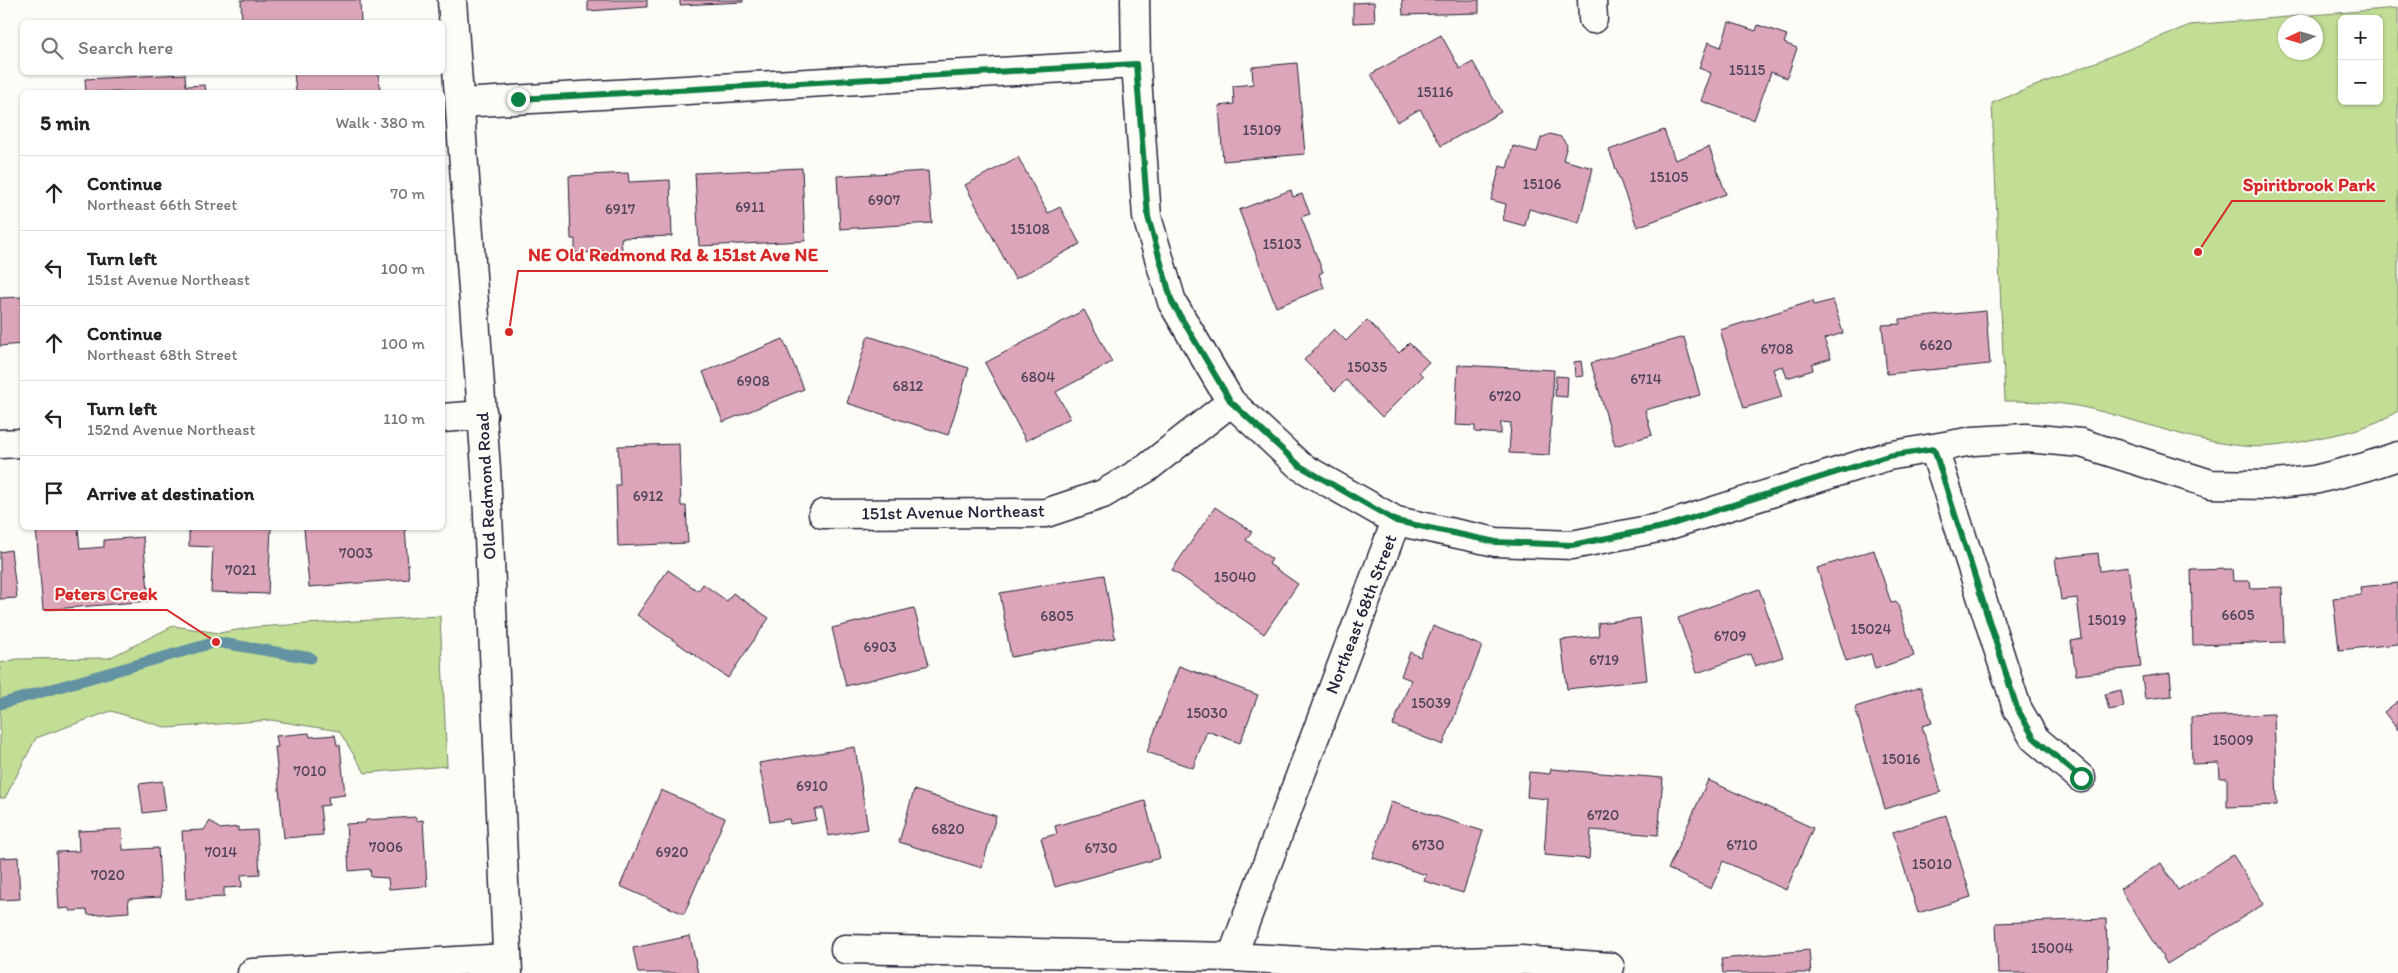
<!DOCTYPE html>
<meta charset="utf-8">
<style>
:root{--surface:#fff;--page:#f2f2f2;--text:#222;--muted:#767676;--line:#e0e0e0}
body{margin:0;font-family:Itim,sans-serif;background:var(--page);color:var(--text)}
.controls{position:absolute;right:15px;top:15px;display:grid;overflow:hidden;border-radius:8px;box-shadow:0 1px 4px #0004}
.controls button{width:45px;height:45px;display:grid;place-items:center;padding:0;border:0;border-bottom:1px solid var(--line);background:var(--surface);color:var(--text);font:25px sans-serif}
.compass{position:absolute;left:2278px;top:15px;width:45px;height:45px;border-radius:50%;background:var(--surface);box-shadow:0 1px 4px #0004;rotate:266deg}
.stop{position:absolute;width:15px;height:15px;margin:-11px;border:4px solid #0b8043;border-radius:50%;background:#fff}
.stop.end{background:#0b8043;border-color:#fff;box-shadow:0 1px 5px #0008}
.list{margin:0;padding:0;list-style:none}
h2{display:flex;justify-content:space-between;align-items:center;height:65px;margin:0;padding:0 20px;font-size:21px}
h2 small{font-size:16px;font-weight:400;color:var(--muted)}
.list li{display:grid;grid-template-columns:32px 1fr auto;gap:15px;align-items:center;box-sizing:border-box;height:75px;padding:0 20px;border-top:1px solid var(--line)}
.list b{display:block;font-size:19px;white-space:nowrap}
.list p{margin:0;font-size:16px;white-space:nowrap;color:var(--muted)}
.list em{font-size:16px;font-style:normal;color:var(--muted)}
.icon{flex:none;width:28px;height:28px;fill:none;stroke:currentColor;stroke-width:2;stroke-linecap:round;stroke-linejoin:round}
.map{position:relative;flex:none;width:2398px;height:973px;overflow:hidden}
.search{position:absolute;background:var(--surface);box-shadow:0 1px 4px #0004;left:20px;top:20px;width:425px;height:55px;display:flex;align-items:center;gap:12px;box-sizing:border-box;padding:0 18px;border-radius:8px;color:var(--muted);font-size:19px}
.panel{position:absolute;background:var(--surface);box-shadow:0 1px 4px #0004;left:20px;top:90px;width:425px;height:440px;border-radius:8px}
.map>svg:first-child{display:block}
.green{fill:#c2dd94;stroke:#728068;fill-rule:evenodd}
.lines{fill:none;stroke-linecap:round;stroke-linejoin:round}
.stream{stroke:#6393a3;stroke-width:11}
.building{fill:#dca5ba;stroke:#22223b}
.street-casing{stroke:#22223b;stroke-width:31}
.secondary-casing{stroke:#22223b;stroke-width:31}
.street{stroke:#fdfcf7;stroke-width:28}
.secondary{stroke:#fdfcf7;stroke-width:28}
.route{stroke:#0b8043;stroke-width:6}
.labels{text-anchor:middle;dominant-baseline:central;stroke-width:4;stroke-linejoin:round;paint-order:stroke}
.number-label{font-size:15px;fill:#50435b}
.street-label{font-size:18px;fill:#22223b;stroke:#fdfcf7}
.leader{fill:none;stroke:#d62828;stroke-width:2}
.callout-dot{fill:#d62828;stroke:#fdfcf7;stroke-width:2}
.callout-label{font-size:19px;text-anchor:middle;font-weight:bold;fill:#d62828;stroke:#fdfcf7;stroke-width:4;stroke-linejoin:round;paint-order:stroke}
</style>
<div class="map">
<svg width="2398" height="973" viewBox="0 0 2398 973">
<rect width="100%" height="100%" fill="#fdfcf7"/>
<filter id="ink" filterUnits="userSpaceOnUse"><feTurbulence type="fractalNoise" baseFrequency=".02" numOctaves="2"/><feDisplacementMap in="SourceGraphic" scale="10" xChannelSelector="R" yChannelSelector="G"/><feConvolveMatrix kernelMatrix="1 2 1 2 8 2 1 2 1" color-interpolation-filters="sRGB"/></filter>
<g filter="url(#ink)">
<!-- green -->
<path class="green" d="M 2398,8 L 2398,411 C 2376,425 2348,433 2323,437 C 2297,443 2270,449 2243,446 C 2186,441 2133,417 2077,406 C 2053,402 2029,401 2005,401 L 1992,103 L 2190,25 ZM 2342,19 L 2379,19 L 2379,101 L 2342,101 ZM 2316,22 L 2316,52 L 2286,52 L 2286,22 Z
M 440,616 L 447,766 L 365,773 L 339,731 L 271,720 L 168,728 L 111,711 L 36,738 L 5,798 L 0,798 L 0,663 L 17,659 L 109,658 L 173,626 L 219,633 L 255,627 Z"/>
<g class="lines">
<!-- stream -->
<path class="stream" d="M 0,704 L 216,642 L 311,658"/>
</g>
<!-- building -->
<path class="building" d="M 241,0 L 360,0 L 361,22 L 242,22 Z
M 588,0 L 647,0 L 647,7 L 588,11 Z
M 680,0 L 743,0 L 743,2 L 680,5 Z
M 1402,0 L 1479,0 L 1479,13 L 1403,15 Z
M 1374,2 L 1375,22 L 1353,23 L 1353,3 Z
M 1729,22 L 1756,31 L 1758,25 L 1787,35 L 1784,43 L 1797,48 L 1787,78 L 1771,72 L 1754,120 L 1701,101 L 1711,73 L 1699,68 L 1708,42 L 1721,47 Z
M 1441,35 L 1460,69 L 1473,62 L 1501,112 L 1441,146 L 1420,109 L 1397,122 L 1371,74 Z
M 1297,63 L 1305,154 L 1223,161 L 1219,106 L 1234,104 L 1233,86 L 1253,84 L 1252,67 Z
M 294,72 L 379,72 L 380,92 L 296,92 Z
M 185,74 L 186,86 L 205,85 L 206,92 L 86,92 L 85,79 Z
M 1664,130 L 1675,160 L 1709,147 L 1726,194 L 1637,227 L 1609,150 Z
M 1550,134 L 1561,137 L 1567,145 L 1563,160 L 1593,168 L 1579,223 L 1529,209 L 1525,226 L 1503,220 L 1506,204 L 1491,200 L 1500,166 L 1507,168 L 1513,146 L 1537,152 L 1541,138 Z
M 1018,157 L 1048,213 L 1060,207 L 1080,244 L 1015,279 L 965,185 Z
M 802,168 L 805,241 L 699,246 L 695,173 Z
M 928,171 L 932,223 L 840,229 L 837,176 Z
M 628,173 L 629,182 L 670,180 L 672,236 L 621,238 L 622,251 L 575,253 L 575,239 L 571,239 L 569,176 Z
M 1291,190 L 1293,197 L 1302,194 L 1310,214 L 1301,217 L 1323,272 L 1319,274 L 1324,288 L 1276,307 L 1239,210 Z
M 22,297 L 22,344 L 0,346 L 0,298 Z
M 1833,300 L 1843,333 L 1824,339 L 1831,358 L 1812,364 L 1813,370 L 1787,378 L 1783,366 L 1773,369 L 1782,397 L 1744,408 L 1720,330 L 1813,301 L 1814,305 Z
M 1084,310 L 1112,362 L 1056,392 L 1070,418 L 1026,441 L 985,363 Z
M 1986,311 L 1990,364 L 1887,374 L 1882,325 L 1900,324 L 1900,319 Z
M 1367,320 L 1399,353 L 1409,343 L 1429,362 L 1419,372 L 1423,376 L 1382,417 L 1346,380 L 1335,391 L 1304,360 L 1334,329 L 1346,341 Z
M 868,336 L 969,368 L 948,435 L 847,403 Z
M 1684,337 L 1700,395 L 1645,410 L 1652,435 L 1615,446 L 1591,363 Z
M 783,339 L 804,389 L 723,422 L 703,372 Z
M 1581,361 L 1583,376 L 1575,377 L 1574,362 Z
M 1458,365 L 1554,370 L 1549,455 L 1509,453 L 1511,423 L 1501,422 L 1501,434 L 1475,432 L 1475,426 L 1455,425 Z
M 1556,376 L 1568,377 L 1567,397 L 1555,396 Z
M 679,444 L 681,506 L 686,506 L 688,543 L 618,546 L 616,485 L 620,485 L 618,446 Z
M 1215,507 L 1252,532 L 1246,540 L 1272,559 L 1269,564 L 1298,584 L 1264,634 L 1172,570 Z
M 36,528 L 78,528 L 80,549 L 104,547 L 104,540 L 143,537 L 149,601 L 43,610 Z
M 189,528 L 271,528 L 268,594 L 211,592 L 213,547 L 189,546 Z
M 304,528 L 405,528 L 409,579 L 309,587 Z
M 11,550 L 17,598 L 0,599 L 0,552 Z
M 1874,550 L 1891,603 L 1897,602 L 1914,656 L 1875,669 L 1871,654 L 1846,661 L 1817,568 Z
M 2098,553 L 2100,571 L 2128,567 L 2141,667 L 2076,675 L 2071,641 L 2082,639 L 2077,598 L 2061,600 L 2055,558 Z
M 2232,569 L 2233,581 L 2250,581 L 2251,588 L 2282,587 L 2284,642 L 2193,645 L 2191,570 Z
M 668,570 L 698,591 L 703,584 L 727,601 L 733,593 L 769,618 L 728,678 L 637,615 Z
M 1104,575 L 1115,638 L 1011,657 L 1000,593 Z
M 2398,583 L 2398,644 L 2339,650 L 2333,598 L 2361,595 L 2360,587 Z
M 1759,589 L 1783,657 L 1755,666 L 1750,654 L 1697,673 L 1678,618 Z
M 914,608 L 929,665 L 846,686 L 832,628 Z
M 1640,618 L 1647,680 L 1567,689 L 1561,640 L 1599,636 L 1598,623 Z
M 1433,626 L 1482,646 L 1443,745 L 1393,725 L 1411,680 L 1401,676 L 1410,652 L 1420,657 Z
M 1179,666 L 1258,695 L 1240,743 L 1207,731 L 1193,768 L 1147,752 Z
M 2170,673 L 2172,696 L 2145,699 L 2142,677 Z
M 1921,687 L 1932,723 L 1922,726 L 1941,792 L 1885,809 L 1855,707 Z
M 2121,690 L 2124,707 L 2109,710 L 2105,694 Z
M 2398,701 L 2398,730 L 2384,712 Z
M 2274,714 L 2277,805 L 2227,807 L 2227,778 L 2220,778 L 2219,763 L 2192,764 L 2191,717 Z
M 309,733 L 310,737 L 335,735 L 337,745 L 340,745 L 345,795 L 328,797 L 329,805 L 320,806 L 323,835 L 284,838 L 275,747 L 278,747 L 276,736 Z
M 855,747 L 868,829 L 828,836 L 823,808 L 815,810 L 816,820 L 790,824 L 789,819 L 770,822 L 759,763 Z
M 1551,769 L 1663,778 L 1658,835 L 1591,830 L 1589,859 L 1544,855 L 1548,799 L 1527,797 L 1529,772 L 1550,774 Z
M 1708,780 L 1813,828 L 1786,890 L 1723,861 L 1711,889 L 1668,869 Z
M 162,781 L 166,810 L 143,813 L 139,784 Z
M 661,790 L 725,818 L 684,914 L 620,886 Z
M 914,790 L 996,816 L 982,868 L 899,842 Z
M 1145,801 L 1160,858 L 1055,887 L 1041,838 L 1057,834 L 1055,826 Z
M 1391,802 L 1483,831 L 1463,893 L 1424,881 L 1426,875 L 1373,858 Z
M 1946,815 L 1971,897 L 1918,913 L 1893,832 Z
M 416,817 L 416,821 L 423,820 L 427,886 L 389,889 L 388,878 L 371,877 L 370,869 L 349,871 L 346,824 L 365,823 L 366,820 Z
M 210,821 L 220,829 L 238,827 L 238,831 L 257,830 L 260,874 L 241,875 L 242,887 L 224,888 L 224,897 L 186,899 L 182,831 L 204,830 Z
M 122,829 L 123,850 L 158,848 L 161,897 L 128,899 L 129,912 L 88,915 L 87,910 L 70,911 L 70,908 L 59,909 L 56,852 L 79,851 L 78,831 Z
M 2233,855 L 2264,904 L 2167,964 L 2120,889 L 2161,863 L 2178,890 Z
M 18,857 L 20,899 L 0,900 L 0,858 Z
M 2106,919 L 2108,973 L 1998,973 L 1996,923 Z
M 690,936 L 698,973 L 638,973 L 633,948 Z
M 1809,950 L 1811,973 L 1723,973 L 1721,959 Z"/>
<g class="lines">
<defs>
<path id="street" d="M 1135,0 L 1136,64 L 1147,217 L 1172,302 L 1231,402 L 1300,466 L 1396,521 L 1496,542 L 1572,545 L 1663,527 L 1888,456 L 1973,441 L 2026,438 L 2081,443 L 2211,484 L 2266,485 L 2314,480 L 2365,467 L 2398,456
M 1592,0 L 1593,19
M 461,103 L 1136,64
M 442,418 L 483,415
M 0,444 L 22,443
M 1934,449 L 2017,708 L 2034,738 L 2081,778
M 823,514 L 1046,513 L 1103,494 L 1147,468 L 1231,402
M 845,949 L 1232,957 L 1374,965 L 1521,960 L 1610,967
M 1232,957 L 1396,521
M 252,973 L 507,958"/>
<path id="secondary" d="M 452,0 L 486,469 L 508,973"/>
</defs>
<!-- street casing -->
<use href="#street" class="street-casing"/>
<!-- secondary casing -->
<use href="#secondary" class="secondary-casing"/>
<!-- street -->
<use href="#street" class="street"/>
<!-- secondary -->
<use href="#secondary" class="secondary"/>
</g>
</g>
<g class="lines" filter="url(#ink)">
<!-- route -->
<path class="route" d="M 518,99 L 1136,64 L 1148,217 L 1172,302 L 1231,402 L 1300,466 L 1396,521 L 1496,542 L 1572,545 L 1663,527 L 1888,456 L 1934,449 L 2017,708 L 2034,738 L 2081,778"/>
</g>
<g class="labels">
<!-- number labels -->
<g class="number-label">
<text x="1747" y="70">15115</text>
<text x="1435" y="92">15116</text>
<text x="1262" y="130">15109</text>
<text x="1669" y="177">15105</text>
<text x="1542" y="184">15106</text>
<text x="884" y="200">6907</text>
<text x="750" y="207">6911</text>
<text x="620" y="209">6917</text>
<text x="1030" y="229">15108</text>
<text x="1282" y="244">15103</text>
<text x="1936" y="345">6620</text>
<text x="1777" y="349">6708</text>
<text x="1367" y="367">15035</text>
<text x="1038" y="377">6804</text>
<text x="1646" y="379">6714</text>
<text x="753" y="381">6908</text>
<text x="908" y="386">6812</text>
<text x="1505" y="396">6720</text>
<text x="648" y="496">6912</text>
<text x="356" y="553">7003</text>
<text x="241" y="570">7021</text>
<text x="1235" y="577">15040</text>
<text x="2238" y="615">6605</text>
<text x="1057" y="616">6805</text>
<text x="2107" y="620">15019</text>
<text x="1871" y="629">15024</text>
<text x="1730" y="636">6709</text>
<text x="880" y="647">6903</text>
<text x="1604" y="660">6719</text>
<text x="1431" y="703">15039</text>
<text x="1207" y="713">15030</text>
<text x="2233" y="740">15009</text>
<text x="1901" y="759">15016</text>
<text x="310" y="771">7010</text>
<text x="812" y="786">6910</text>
<text x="1603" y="815">6720</text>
<text x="948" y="829">6820</text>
<text x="1428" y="845">6730</text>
<text x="1742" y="845">6710</text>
<text x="386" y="847">7006</text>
<text x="1101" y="848">6730</text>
<text x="221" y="852">7014</text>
<text x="672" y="852">6920</text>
<text x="1932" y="864">15010</text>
<text x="108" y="875">7020</text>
<text x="2052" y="948">15004</text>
</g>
<!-- street labels -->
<g class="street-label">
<text transform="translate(486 486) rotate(-93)">Old Redmond Road</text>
<text transform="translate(953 512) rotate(-1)">151st Avenue Northeast</text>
<text transform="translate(1361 614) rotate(-69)">Northeast 68th Street</text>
</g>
</g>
<!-- callouts -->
<path class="leader" d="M2198 252L2232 201H2385M509 332L518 271H828M216 642L167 610H44"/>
<g class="callout-dot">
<circle cx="2198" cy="252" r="5"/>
<circle cx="509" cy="332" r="5"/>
<circle cx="216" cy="642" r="5"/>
</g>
<g class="callout-label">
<text x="2309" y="191">Spiritbrook Park</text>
<text x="673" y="261">NE Old Redmond Rd &amp; 151st Ave NE</text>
<text x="106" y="600">Peters Creek</text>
</g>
</svg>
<div class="controls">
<button>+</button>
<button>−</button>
</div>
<svg class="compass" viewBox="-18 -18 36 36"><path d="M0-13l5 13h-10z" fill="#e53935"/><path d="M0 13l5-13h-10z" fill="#767676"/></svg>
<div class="stop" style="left:2081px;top:778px"></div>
<div class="stop end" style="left:518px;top:99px"></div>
<div class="search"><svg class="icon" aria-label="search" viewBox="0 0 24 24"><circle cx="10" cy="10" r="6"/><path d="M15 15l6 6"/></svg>Search here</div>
<section class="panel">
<h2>5 min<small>Walk · 380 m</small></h2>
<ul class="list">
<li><svg class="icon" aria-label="ahead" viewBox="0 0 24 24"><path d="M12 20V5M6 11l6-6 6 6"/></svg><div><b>Continue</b><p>Northeast 66th Street</p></div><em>70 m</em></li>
<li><svg class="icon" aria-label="left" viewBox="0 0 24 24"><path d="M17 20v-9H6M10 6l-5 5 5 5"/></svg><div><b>Turn left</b><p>151st Avenue Northeast</p></div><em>100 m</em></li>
<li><svg class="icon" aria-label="ahead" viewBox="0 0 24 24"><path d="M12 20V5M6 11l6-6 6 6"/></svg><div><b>Continue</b><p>Northeast 68th Street</p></div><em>100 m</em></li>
<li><svg class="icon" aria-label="left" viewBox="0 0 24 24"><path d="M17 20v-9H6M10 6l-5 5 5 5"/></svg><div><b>Turn left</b><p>152nd Avenue Northeast</p></div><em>110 m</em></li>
<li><svg class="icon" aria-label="arrive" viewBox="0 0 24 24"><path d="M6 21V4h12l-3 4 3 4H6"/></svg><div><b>Arrive at destination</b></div></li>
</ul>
</section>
</div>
